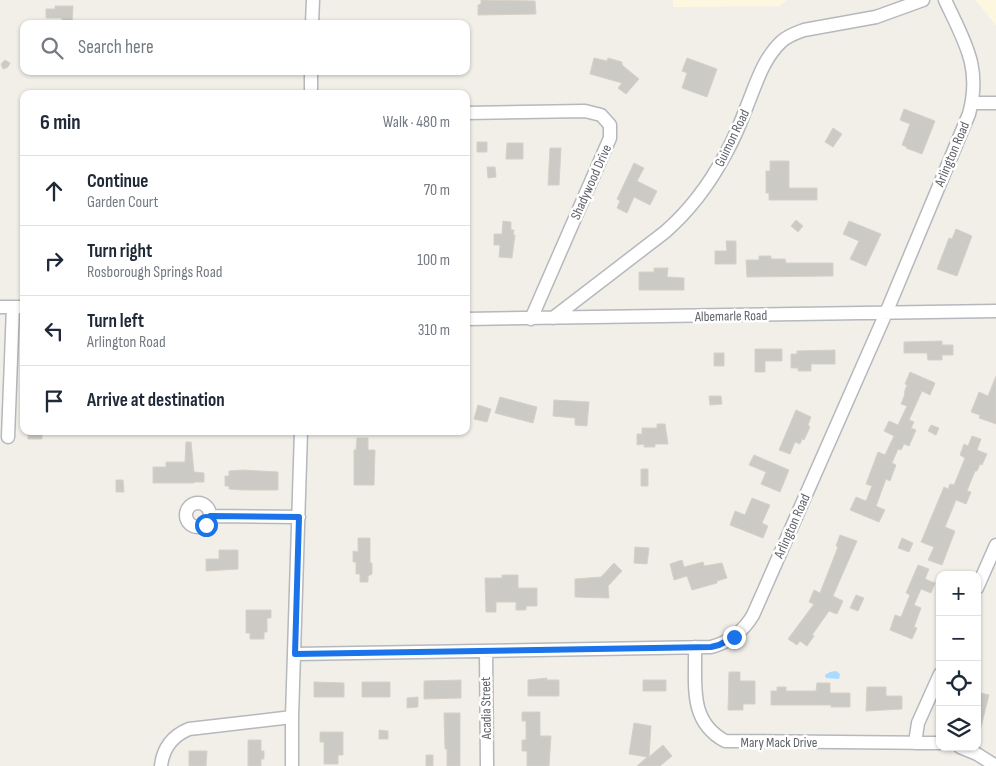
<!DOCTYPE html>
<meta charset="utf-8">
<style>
:root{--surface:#fff;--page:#f6f6f7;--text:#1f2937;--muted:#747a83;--line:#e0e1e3}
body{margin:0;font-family:"Sofia Sans Condensed",sans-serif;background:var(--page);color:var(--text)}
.controls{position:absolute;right:15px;bottom:15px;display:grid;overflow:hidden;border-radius:10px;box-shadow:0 1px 4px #0004}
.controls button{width:45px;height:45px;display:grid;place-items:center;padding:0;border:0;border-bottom:1px solid var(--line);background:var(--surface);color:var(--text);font:25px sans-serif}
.stop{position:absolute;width:15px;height:15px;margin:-11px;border:4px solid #1a73e8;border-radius:50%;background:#fff}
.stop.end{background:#1a73e8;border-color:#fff;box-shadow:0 1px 5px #0008}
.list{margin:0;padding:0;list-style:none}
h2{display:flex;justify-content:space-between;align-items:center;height:65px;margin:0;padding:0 20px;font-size:21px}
h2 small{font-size:16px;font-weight:400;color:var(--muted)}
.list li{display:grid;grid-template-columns:32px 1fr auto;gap:15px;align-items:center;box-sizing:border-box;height:70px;padding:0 20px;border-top:1px solid var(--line)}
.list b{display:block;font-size:19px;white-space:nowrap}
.list p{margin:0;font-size:16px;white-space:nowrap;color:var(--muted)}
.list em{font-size:16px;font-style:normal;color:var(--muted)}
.icon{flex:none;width:28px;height:28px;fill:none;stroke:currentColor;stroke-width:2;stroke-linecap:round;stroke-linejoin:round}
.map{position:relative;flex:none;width:996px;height:766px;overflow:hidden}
.search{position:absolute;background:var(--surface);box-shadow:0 1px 4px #0004;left:20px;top:20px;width:450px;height:55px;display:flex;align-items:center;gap:12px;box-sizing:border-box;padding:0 18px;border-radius:10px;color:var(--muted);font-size:19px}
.panel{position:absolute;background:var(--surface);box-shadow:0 1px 4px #0004;left:20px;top:90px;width:450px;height:345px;border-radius:10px}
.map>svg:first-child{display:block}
.commercial{fill:#fef7e0}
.water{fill:#aadaff}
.building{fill:#cccac5;stroke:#d6d1c6}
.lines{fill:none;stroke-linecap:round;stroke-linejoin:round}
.minor-casing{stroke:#b5b8bc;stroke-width:15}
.minor{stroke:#fff;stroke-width:12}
.route{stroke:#1a73e8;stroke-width:6}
.labels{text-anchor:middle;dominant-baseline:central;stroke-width:5;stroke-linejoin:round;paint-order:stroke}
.street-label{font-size:14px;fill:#5f6368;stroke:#fff}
</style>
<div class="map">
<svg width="996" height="766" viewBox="0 0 996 766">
<rect width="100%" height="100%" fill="#f1efe8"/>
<!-- commercial -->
<path class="commercial" d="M 673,0 L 787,0 L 779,6 L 673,7 Z
M 975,0 L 996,0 L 996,25 Z"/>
<!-- water -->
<path class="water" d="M 836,671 L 840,674 L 839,679 L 826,678 L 825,675 L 830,672 Z"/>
<!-- building -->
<path class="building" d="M 481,0 L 535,1 L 536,14 L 478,15 L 478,5 L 481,4 Z
M 55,6 L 73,6 L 72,23 L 62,23 L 62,18 L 46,18 L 46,9 L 55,9 Z
M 594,58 L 607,61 L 608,58 L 622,62 L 622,65 L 639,79 L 626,94 L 618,88 L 622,83 L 590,74 Z
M 687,58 L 717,69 L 707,97 L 682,88 L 687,73 L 682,71 Z
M 5,60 L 10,63 L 8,67 L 3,69 L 1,64 Z
M 904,109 L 935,121 L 922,154 L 906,148 L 907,147 L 902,145 L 910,124 L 900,120 Z
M 833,128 L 842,134 L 833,147 L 825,142 Z
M 477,142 L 487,142 L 487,152 L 477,152 Z
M 507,143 L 523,143 L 523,159 L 506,159 Z
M 550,148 L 561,148 L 559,185 L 548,185 Z
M 770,161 L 789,161 L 789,188 L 817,188 L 817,200 L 769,200 L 769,193 L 766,193 L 766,171 L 770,171 Z
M 634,163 L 644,168 L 637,181 L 657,191 L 650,205 L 634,197 L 627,213 L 617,208 L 620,201 L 617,199 Z
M 487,167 L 495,167 L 496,177 L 488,178 Z
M 796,220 L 803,226 L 798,232 L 791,226 Z
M 503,221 L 511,222 L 511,230 L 514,230 L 513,235 L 515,235 L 512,258 L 499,257 L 500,245 L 494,245 L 494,234 L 502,234 Z
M 849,221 L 881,234 L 866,266 L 850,259 L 859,241 L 843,234 Z
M 956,229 L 972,236 L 957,276 L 937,269 L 949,238 L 952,239 Z
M 726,241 L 736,241 L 736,264 L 715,264 L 715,251 L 727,251 Z
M 759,256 L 771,256 L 771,259 L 785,259 L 786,263 L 833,263 L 833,276 L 747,277 L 746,260 L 759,260 Z
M 654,268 L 668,268 L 667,277 L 684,278 L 684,290 L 639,290 L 639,272 L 654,272 Z
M 942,341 L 942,345 L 953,345 L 953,355 L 942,355 L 942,360 L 928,360 L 927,353 L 904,353 L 904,342 Z
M 755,349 L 782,349 L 782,361 L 765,361 L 765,372 L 755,372 Z
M 835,350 L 835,364 L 811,364 L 811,371 L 798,371 L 798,368 L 791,368 L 791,354 L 797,354 L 797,351 Z
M 714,353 L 724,353 L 724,366 L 714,366 Z
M 910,372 L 935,383 L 930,395 L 922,391 L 909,420 L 914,422 L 911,428 L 916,430 L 909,446 L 904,444 L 901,450 L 898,449 L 892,463 L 896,465 L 890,481 L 886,479 L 876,506 L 885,510 L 879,522 L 850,510 L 856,497 L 866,501 L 872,486 L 866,484 L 878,452 L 885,455 L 894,436 L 884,431 L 889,421 L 898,425 L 907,406 L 901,404 L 905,394 L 904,393 L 907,385 L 905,384 Z
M 996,376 L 996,424 L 979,418 L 980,415 L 971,412 L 979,392 L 988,396 Z
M 709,396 L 721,396 L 722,404 L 710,405 Z
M 500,397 L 537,407 L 533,423 L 495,413 Z
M 554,400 L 589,402 L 587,426 L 575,425 L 575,418 L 553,416 Z
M 478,405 L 491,409 L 487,422 L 474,419 Z
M 796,410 L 811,417 L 808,425 L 810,427 L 804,440 L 802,439 L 800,444 L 795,442 L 790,454 L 779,450 Z
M 657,424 L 665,424 L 668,444 L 655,444 L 655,447 L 644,447 L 644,444 L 637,445 L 637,434 L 642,434 L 642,428 L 657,428 Z
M 931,425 L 939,428 L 936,435 L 928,431 Z
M 28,431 L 42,431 L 42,439 L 28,439 Z
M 972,436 L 981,439 L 977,450 L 987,454 L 982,465 L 980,464 L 977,471 L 975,471 L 967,491 L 971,492 L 966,504 L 956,500 L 945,527 L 955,531 L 942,565 L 928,560 L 934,547 L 921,542 L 944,487 L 948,489 L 950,484 L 954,485 L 965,458 L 960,455 L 964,444 L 968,446 Z
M 357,438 L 368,438 L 368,450 L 375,450 L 374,485 L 354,485 L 354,450 L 356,450 Z
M 186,442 L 191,442 L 194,472 L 204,473 L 204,482 L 194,482 L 194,483 L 153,483 L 153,467 L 166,467 L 166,462 L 185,462 Z
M 754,455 L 789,470 L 780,492 L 761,484 L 766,472 L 749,465 Z
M 641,469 L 648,469 L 648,486 L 641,486 Z
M 243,470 L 278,472 L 278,490 L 243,490 L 229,489 L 229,486 L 225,486 L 225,476 L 229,476 L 229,471 Z
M 116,480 L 123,480 L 124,492 L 116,492 Z
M 752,498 L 770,505 L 762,523 L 768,526 L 763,538 L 730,525 L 735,511 L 745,515 Z
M 840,535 L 857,541 L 833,596 L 843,601 L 837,614 L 829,611 L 812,635 L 814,636 L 807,646 L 800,641 L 797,645 L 788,639 L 814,604 L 809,602 L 814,590 L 820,593 L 838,547 L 836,546 Z
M 358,538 L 370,538 L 370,563 L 372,563 L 372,574 L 368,576 L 368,582 L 360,582 L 360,574 L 356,574 L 356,562 L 353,562 L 353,551 L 358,552 Z
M 902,538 L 913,543 L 909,552 L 898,548 Z
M 635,547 L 649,548 L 647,564 L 634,563 Z
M 219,550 L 238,550 L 238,569 L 206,571 L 206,559 L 219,559 Z
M 682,560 L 684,567 L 703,562 L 704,566 L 722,563 L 727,578 L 717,581 L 717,583 L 692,590 L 687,576 L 674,580 L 670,564 Z
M 614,563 L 622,571 L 608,586 L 609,598 L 575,597 L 575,579 L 601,577 Z
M 918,565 L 929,569 L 925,579 L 935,583 L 931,593 L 921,589 L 914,605 L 921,608 L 914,627 L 917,628 L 912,639 L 890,630 L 895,615 L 901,617 L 910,595 L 906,593 Z
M 502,575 L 518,575 L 518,588 L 537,588 L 537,606 L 526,606 L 526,610 L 516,610 L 516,602 L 496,602 L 496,612 L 486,612 L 485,578 L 502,578 Z
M 856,595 L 864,598 L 858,611 L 850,608 Z
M 246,610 L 271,610 L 271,618 L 267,618 L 267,632 L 264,632 L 264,639 L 250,639 L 250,633 L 246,633 Z
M 729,672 L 740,672 L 740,681 L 755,681 L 755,704 L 743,704 L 743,710 L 728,710 Z
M 547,678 L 547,680 L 559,680 L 559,696 L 528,696 L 528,680 Z
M 461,680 L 461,698 L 424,699 L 424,681 Z
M 643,680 L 666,680 L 666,691 L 643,691 Z
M 314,682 L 344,683 L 344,697 L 314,697 Z
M 362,682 L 390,682 L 390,697 L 362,697 Z
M 817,683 L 830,683 L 830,693 L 850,693 L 850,707 L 831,707 L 831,705 L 771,705 L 771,691 L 777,691 L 777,687 L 786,687 L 786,691 L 816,691 Z
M 867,687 L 886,687 L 886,696 L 902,696 L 902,709 L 866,711 Z
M 977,692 L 989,695 L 980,731 L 977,730 Z
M 418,697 L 418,707 L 407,708 L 407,698 Z
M 522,712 L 540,712 L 540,736 L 551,736 L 549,766 L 527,766 L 527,751 L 522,751 L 522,740 L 526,740 L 526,721 L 522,721 Z
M 444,713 L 460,713 L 460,766 L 447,766 L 447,749 L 445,749 Z
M 634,723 L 651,726 L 649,757 L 663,745 L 672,756 L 660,766 L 637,766 L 647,757 L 629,754 Z
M 379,730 L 388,731 L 388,739 L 379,739 Z
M 320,732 L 343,732 L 343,755 L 338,755 L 338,764 L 324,764 L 324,742 L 320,742 Z
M 248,740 L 261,740 L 261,751 L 264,751 L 264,759 L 261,759 L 261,766 L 248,766 Z
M 189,751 L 207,751 L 206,766 L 189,766 Z
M 426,755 L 433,755 L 433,766 L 426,766 Z"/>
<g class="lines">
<defs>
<path id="minor" d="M 312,24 L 313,0
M 311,94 L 311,71
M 972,103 L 996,103
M 466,113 L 585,111 L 601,115 L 610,125 L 610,138 L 531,319
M 0,307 L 24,307
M 553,318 L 665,232 C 689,211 710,183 725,155 C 734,139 741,122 747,106 C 756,84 763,59 781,42 C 787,36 796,33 804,30 L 876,17 L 923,0
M 466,319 L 996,311
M 8,437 L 13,307
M186 515a12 12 0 1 1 24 0a12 12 0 1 1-24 0Z
M 210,516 L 299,517
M 977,588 L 996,545
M 695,647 C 696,684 688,721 725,741 L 940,743
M 486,651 L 487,766
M 295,654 L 711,647 C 730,642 743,632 753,615 L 886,313 L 969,114 C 982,67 964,41 945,0
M 915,743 L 918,723 L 940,674
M 960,747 L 977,754 L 996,766
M 161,766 C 163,748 172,736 189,729 L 292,717
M 292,766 L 292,717 L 301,431"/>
</defs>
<!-- minor casing -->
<use href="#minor" class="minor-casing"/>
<!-- minor -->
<use href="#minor" class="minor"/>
</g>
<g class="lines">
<!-- route -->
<path class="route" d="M 206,525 L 210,516 L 299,517 L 295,654 L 711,647 L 719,645 L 734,637"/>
</g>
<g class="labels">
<!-- street labels -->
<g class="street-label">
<text transform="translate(732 138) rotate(-64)">Guimon Road</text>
<text transform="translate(952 154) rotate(-67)">Arlington Road</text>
<text transform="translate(591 182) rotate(-66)">Shadywood Drive</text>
<text transform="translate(731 316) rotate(-1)">Albemarle Road</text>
<text transform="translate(792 526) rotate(-66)">Arlington Road</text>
<text transform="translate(486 708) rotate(-91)">Acadia Street</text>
<text x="779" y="742">Mary Mack Drive</text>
</g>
</g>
</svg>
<div class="controls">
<button>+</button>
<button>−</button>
<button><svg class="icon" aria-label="locate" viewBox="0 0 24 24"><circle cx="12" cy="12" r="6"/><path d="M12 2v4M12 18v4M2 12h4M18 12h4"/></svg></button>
<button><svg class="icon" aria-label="layers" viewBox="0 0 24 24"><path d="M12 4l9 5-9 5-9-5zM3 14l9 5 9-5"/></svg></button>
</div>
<div class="stop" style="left:206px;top:525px"></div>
<div class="stop end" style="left:734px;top:637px"></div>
<div class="search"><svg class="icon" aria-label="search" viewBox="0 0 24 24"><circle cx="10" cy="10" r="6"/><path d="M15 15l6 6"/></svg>Search here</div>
<section class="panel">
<h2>6 min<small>Walk · 480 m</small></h2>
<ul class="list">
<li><svg class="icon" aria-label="ahead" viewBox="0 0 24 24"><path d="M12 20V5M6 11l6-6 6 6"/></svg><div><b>Continue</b><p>Garden Court</p></div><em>70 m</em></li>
<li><svg class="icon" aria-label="right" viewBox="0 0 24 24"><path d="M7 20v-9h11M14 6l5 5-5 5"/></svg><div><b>Turn right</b><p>Rosborough Springs Road</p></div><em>100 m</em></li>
<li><svg class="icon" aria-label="left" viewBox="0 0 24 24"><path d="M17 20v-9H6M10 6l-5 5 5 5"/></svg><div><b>Turn left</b><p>Arlington Road</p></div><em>310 m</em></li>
<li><svg class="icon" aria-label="arrive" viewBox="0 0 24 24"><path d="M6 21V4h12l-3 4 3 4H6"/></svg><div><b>Arrive at destination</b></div></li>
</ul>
</section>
</div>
